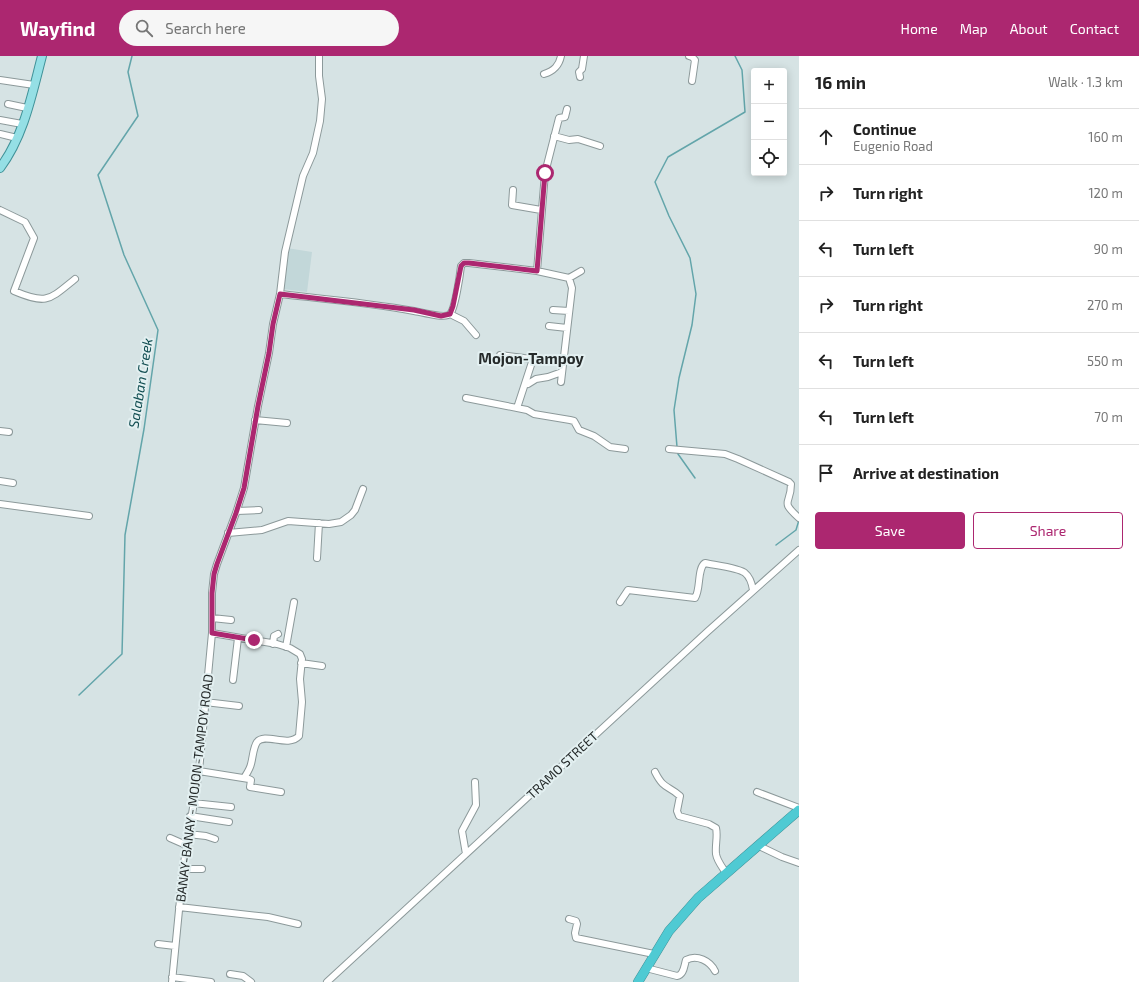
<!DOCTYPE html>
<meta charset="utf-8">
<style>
:root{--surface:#fff;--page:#f6f6f6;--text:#222;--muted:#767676;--line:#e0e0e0;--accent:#ac2770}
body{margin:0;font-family:"Exo 2",sans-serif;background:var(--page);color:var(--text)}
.controls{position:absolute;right:12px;top:12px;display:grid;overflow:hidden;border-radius:4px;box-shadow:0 2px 10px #0003}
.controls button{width:36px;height:36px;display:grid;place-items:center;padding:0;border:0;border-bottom:1px solid var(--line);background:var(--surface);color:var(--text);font:20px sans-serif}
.stop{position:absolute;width:12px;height:12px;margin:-9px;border:3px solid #ac2770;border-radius:50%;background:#fff}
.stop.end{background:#ac2770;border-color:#fff;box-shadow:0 1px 4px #0008}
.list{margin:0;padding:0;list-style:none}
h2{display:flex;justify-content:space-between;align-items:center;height:52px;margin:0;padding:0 16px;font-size:17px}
h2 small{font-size:13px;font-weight:400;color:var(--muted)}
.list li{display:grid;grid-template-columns:26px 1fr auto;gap:12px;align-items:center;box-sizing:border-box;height:56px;padding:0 16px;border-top:1px solid var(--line)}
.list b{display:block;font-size:15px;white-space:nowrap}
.list p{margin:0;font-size:13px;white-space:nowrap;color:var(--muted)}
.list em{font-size:13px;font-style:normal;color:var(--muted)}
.actions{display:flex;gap:8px;padding:12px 16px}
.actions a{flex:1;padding:9px 0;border:1px solid var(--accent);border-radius:4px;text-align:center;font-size:14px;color:var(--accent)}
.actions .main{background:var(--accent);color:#fff}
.icon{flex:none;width:22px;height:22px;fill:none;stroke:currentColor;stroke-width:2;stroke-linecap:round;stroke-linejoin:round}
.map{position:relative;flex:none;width:799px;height:926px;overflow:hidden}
header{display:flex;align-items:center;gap:24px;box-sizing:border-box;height:56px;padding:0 20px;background:var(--accent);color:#fff}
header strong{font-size:19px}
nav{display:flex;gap:22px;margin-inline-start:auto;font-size:14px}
.search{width:280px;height:36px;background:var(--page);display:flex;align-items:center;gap:10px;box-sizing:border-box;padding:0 14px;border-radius:22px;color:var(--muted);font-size:15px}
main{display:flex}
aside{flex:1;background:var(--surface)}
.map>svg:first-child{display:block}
.built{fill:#c2d7d9}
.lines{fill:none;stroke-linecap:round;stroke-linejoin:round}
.stream{stroke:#63a5aa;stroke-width:1.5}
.minor-casing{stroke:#8c999a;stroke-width:8}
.major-casing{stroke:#409298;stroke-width:10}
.highway-casing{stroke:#409298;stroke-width:10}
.minor{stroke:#fff;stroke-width:6}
.major{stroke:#95dfe5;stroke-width:8}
.highway{stroke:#4fcad3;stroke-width:9}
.route{stroke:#ac2770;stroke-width:5}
.labels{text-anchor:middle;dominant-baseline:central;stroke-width:4;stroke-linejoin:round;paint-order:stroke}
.street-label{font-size:13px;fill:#252a2a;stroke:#e3f0f1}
.water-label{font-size:14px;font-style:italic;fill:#114d51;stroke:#e3f0f1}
.quarter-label{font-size:15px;font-weight:bold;fill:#252a2a;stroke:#e3f0f1}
</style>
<header>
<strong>Wayfind</strong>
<div class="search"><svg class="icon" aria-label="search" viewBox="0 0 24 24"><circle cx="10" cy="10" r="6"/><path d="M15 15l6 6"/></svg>Search here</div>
<nav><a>Home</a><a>Map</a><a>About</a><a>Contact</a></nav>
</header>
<main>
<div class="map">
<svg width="799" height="926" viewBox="0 0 799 926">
<rect width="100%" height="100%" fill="#d6e3e4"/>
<!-- built -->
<path class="built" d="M 287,192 L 312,196 L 307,236 L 283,233 Z"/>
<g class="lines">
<!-- stream -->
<path class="stream" d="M 677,391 L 674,354 L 679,322 L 692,269 L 696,238 L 690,202 L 669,160 L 655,126 L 668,101 L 745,56 L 742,14 L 735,0
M 678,395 L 678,398 L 695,422
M 776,489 L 796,474 L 799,464
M 79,639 L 122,598 L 125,479 L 144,373 L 158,274 L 124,199 L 98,119 L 138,60 L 128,16 L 132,0"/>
<defs>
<path id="minor" d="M 689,0 L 692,1 L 695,4 L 692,25
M 544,18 C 554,15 559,10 561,0
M 580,21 L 579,16 L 582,13 L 584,0
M 0,24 L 34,29
M 8,48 L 27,52
M 0,64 L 22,68
M 0,78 L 17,82
M 554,80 L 569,84 L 578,83 L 600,90
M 513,134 L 512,149 L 541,154
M 0,154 L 25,166 L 34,182 L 14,235 C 47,249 49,244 75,223
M 537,215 L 545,117 L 559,62 L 565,61 L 567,53
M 280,238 C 325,243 370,247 414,255 C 421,256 445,263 450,258 C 455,253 460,219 461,210 L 464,207 L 469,207 L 537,215 L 569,222 L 581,215
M 553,254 L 569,255
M 450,258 L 464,265 L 476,279
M 549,270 L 567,272
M 500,299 L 524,302 L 563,306
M 561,326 L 572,232 L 569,222
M 528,328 L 536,323 L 548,321 L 562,316
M 466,342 L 527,354 L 534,358 L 570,364 L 574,365 L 579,374 L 594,380 L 610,391 L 625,393
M 517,352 L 533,303
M 255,364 L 287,367
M 0,375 L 9,376
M 669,393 L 725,398 L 738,403 L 789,426 L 791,428 C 791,449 779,444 799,462
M 0,425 L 13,427
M 0,448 L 89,460
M 237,455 L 259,454
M 228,477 L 262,474 L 288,465 L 329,468 L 341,466 L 351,459 L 355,454 L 363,433
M 317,502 L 319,467
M 620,546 L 628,534 L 695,542 C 701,533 697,512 705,507 C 714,509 740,512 745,517 C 750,521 752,528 753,534
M 212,562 L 231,564
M 212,577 L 277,588 L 290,592 L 300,598 L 302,603 L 300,623 L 302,646 L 299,680 C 288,692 265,676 257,686 C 253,692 253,701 251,708 C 250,713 247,717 244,722
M 273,588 L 274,580 L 278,578
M 286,591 L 294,546
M 301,607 L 322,610
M 233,624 L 238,582
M 205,646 L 239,650
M 199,715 L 249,723 L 251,724 L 250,731 L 281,736
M 655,716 C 664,734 668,729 680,740 L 677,755 L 679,760 L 709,768 L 716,772 C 718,780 715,789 716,798 C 717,805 723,812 726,817
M 757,736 L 799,752
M 193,747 L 231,751
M 190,760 L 229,766
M 188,778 L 206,780 L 215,783
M 170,782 L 186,789
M 759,790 L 782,801 L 799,807
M 466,798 L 462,775 L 476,749 L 475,726
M 183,813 L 202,813
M 179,851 L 268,861 L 298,868
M 569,863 L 576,865 L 577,868 L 575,877 L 576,882 L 654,898
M 158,888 L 175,890
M 646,912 L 677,920 C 684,919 684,910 686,904 C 697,898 710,905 715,915
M 230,918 L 243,920 L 251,926
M 172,921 L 211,926
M 172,926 L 183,813 L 199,715 L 212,577 L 212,537 L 214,518 L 217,508 L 236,457 L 244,432 L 258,350 L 269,297 L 273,268 L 280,238 L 285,196 L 303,120 L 313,97 L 320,65 L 322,43 L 319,20 L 319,0
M 327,926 L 707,576 L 799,494"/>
<path id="major" d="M 0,112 C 24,80 32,38 42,0"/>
<path id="highway" d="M 638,926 L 669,875 L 698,842 L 799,754"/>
</defs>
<!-- minor casing -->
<use href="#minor" class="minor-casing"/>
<!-- major casing -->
<use href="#major" class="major-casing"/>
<!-- highway casing -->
<use href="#highway" class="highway-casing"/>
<!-- minor -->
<use href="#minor" class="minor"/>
<!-- major -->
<use href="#major" class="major"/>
<!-- highway -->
<use href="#highway" class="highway"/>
</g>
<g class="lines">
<!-- route -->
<path class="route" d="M 254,584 L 212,577 L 212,537 L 214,518 L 217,508 L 236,457 L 244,432 L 258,350 L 269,297 L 273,268 L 280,238 L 414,254 L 441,260 L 450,258 L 453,250 L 461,210 L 464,207 L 469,207 L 537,215 L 545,117"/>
</g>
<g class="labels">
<!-- street labels -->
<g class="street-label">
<text transform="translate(562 709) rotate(-43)">TRAMO STREET</text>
<text transform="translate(194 732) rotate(-83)">BANAY-BANAY - MOJON-TAMPOY ROAD</text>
</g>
<!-- water labels -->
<g class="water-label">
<text transform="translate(140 327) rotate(-81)">Salaban Creek</text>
</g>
<!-- quarter labels -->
<g class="quarter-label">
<text x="531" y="302">Mojon-Tampoy</text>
</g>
</g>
</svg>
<div class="controls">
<button>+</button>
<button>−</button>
<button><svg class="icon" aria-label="locate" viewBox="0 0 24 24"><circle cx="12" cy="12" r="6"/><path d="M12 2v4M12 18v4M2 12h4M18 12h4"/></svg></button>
</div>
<div class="stop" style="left:545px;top:117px"></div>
<div class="stop end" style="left:254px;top:584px"></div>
</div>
<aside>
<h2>16 min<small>Walk · 1.3 km</small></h2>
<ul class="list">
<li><svg class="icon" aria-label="ahead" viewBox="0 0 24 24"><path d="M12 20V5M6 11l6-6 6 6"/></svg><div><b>Continue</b><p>Eugenio Road</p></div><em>160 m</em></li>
<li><svg class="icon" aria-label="right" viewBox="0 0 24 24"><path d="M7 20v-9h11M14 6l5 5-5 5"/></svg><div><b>Turn right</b></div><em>120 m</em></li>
<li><svg class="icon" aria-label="left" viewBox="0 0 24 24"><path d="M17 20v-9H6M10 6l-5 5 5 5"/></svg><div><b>Turn left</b></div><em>90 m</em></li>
<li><svg class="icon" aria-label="right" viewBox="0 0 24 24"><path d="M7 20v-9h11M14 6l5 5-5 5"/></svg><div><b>Turn right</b></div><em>270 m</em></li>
<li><svg class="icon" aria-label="left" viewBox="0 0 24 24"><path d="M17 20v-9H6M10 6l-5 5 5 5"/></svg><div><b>Turn left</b></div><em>550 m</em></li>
<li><svg class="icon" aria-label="left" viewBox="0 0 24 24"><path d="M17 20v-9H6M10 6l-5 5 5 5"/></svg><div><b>Turn left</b></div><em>70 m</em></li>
<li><svg class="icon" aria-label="arrive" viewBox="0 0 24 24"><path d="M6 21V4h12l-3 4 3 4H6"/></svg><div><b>Arrive at destination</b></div></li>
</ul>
<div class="actions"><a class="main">Save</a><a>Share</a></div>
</aside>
</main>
